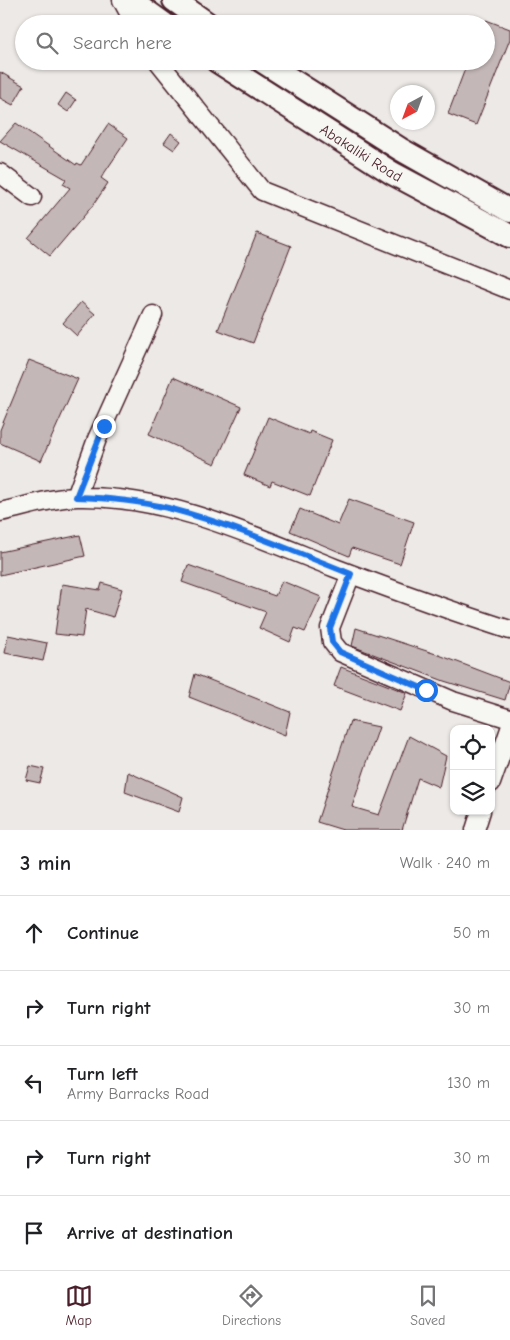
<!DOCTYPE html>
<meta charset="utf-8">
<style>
:root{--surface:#fff;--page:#f6f6f6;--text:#202124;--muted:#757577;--line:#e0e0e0;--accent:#4a1f2b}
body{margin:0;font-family:"Comic Neue",sans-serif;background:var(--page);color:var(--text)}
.controls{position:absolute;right:15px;bottom:15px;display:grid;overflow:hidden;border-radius:10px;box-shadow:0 1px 4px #0004}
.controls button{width:45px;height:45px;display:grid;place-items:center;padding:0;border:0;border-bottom:1px solid var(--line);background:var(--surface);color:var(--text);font:25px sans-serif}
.compass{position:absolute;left:390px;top:85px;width:45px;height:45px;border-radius:50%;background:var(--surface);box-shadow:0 1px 4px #0004;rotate:221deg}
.stop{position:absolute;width:15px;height:15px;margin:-11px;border:4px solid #1a73e8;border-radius:50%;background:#fff}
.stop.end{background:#1a73e8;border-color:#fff;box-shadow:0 1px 5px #0008}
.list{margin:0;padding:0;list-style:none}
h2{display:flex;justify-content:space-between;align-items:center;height:65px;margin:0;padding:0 20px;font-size:21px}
h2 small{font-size:16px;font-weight:400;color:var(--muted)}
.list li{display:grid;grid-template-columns:32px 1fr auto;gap:15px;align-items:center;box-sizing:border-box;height:75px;padding:0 20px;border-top:1px solid var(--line)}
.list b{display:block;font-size:19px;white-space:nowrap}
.list p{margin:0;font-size:16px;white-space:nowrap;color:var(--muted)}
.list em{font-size:16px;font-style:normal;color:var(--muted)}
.icon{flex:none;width:28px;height:28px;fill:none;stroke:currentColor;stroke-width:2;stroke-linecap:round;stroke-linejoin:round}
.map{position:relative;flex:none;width:510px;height:830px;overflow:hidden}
.search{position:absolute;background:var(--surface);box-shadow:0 1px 4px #0004;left:15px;right:15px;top:15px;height:55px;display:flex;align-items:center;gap:12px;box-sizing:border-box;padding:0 18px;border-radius:28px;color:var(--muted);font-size:19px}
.sheet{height:440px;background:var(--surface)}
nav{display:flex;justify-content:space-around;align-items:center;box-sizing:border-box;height:70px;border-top:1px solid var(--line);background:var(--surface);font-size:14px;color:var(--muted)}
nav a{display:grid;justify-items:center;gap:2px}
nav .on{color:var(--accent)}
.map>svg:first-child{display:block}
.building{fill:#c4b7b7;stroke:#4a1f2b}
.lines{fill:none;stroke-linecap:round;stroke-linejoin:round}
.minor-casing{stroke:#4a1f2b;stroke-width:21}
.major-casing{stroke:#4a1f2b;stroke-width:26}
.minor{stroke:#f6f6f2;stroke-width:18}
.major{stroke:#f6f6f2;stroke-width:22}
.route{stroke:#1a73e8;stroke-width:6}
.labels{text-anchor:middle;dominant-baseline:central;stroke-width:4.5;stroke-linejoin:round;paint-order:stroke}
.street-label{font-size:15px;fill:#4a1f2b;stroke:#f6f6f2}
</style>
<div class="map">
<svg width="510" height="830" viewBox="0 0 510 830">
<rect width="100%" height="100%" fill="#ece9e6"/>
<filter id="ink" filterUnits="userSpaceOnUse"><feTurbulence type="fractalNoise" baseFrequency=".02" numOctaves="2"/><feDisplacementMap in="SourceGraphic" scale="10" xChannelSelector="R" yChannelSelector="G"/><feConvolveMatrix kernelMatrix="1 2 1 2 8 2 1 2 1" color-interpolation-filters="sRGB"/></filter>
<g filter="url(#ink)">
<!-- building -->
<path class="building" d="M 486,20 L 510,29 L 510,39 L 476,125 L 448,114 L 468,61 L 486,61 Z
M 0,72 L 24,86 L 13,105 L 0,98 Z
M 66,93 L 76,100 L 68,112 L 58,105 Z
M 16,123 L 76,165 L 77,163 L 81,165 L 108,124 L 128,138 L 101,178 L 108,183 L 94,204 L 50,256 L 28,238 L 70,188 L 63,184 L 66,179 L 0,141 Z
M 171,133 L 181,141 L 174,150 L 164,143 Z
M 257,233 L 291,246 L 253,343 L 218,330 Z
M 81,302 L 95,314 L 77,336 L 63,323 Z
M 29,360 L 78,379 L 41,461 L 0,443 L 0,430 Z
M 173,377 L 241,407 L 215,464 L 149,434 Z
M 268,417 L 309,434 L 310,431 L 332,440 L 310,496 L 272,481 L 270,486 L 244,475 Z
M 349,499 L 414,522 L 400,564 L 352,548 L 349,556 L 290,531 L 300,509 L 338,525 Z
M 80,535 L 85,556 L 0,575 L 0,552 Z
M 188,565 L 275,596 L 282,581 L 321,597 L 305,632 L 295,628 L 290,642 L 259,628 L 266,612 L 182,582 Z
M 102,583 L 122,589 L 113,617 L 86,609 L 82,637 L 55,634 L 62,584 L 100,590 Z
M 356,628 L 439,655 L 510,682 L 505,700 L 444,681 L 352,646 Z
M 8,635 L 47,643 L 43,661 L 5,653 Z
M 341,667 L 407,693 L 400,711 L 334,686 Z
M 195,674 L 290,712 L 285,735 L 189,697 Z
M 350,721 L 379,727 L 352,807 L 379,815 L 409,736 L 446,756 L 439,787 L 418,778 L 402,830 L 343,830 L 317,822 Z
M 30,766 L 44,769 L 40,783 L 26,780 Z
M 128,772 L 183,797 L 179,812 L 125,792 Z"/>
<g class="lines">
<defs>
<path id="minor" d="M 122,0 L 135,24
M 158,61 L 262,191 L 510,290
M 0,173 L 32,197
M 76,497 L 97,439 L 153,315
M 0,512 C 25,507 53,497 78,497 C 167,495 254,536 335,568 C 393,590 451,611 510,630
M 351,574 L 330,628 L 332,642 L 340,652 L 453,701 L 510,719
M 491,783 L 510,729
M 475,830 L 481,811"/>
<g id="major">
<path d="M 131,0 L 164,24"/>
<path d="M 174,0 L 208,24"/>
<path id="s1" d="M 217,61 L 392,173 L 510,236"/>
<path d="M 262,61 L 400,149 L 510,211"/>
</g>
</defs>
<!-- minor casing -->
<use href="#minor" class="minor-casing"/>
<!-- major casing -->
<use href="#major" class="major-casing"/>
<!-- minor -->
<use href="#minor" class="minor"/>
<!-- major -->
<use href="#major" class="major"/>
</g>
</g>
<g class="lines" filter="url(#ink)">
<!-- route -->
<path class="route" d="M 104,426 L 76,497 C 106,498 138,501 168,508 C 230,524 291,550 351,574 L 330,628 L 332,642 L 340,652 L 426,690"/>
</g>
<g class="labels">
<!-- street labels -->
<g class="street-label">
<text stroke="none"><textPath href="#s1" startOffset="171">Abakaliki Road</textPath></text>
</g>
</g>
</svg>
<div class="controls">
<button><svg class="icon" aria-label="locate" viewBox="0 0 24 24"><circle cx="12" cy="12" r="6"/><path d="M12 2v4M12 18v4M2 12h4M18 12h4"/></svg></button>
<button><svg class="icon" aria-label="layers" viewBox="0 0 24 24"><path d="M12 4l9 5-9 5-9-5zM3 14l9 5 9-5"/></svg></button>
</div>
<svg class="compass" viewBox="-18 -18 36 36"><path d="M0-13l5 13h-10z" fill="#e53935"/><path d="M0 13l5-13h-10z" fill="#757577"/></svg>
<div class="stop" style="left:426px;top:690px"></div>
<div class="stop end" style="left:104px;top:426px"></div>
<div class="search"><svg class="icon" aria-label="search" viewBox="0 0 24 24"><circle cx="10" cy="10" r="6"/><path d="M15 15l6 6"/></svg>Search here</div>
</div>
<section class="sheet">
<h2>3 min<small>Walk · 240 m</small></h2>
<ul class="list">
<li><svg class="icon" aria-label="ahead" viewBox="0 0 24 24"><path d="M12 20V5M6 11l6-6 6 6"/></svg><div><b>Continue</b></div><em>50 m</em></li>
<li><svg class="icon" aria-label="right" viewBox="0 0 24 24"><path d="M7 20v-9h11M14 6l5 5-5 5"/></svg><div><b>Turn right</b></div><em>30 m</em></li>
<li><svg class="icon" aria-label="left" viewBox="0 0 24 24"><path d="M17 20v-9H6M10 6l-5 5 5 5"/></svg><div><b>Turn left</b><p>Army Barracks Road</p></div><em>130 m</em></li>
<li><svg class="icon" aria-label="right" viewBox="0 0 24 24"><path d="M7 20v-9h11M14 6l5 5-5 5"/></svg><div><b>Turn right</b></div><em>30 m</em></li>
<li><svg class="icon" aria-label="arrive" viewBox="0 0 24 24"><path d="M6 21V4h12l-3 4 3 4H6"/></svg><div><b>Arrive at destination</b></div></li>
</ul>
</section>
<nav>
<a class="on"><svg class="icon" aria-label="map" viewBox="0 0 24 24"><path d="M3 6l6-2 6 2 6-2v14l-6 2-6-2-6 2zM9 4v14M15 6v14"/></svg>Map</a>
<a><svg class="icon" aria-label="directions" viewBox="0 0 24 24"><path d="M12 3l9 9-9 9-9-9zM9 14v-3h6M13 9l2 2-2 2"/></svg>Directions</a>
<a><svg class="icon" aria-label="saved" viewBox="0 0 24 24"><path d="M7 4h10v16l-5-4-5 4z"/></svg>Saved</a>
</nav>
